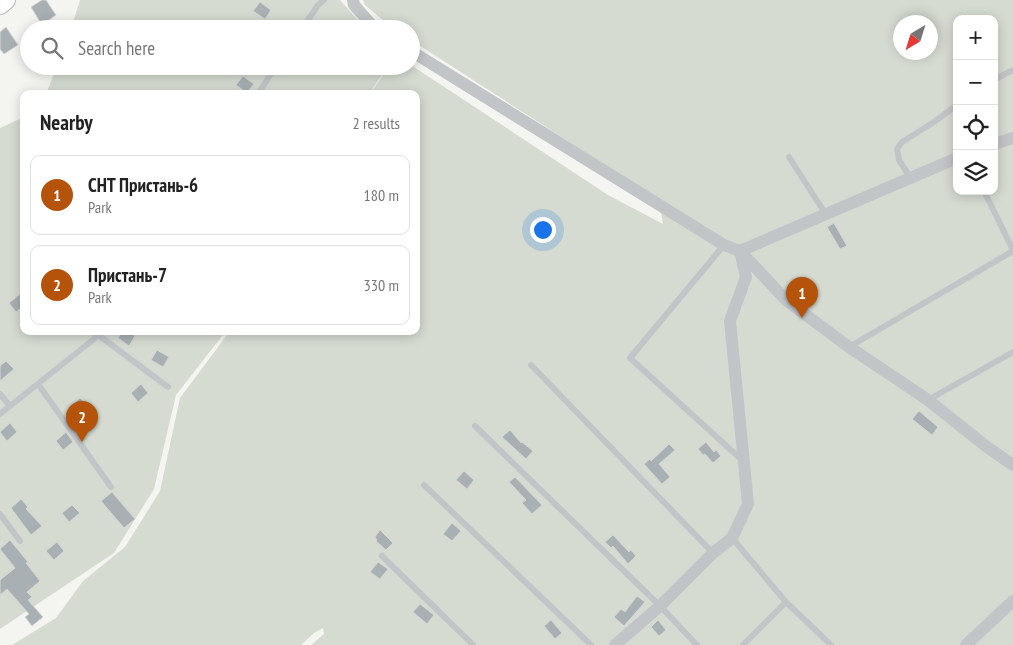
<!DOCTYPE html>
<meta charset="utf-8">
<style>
:root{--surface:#fff;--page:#f2f2f2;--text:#222;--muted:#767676;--line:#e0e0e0;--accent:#b45309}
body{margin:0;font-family:"PT Sans Narrow",sans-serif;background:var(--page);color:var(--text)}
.controls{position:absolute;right:15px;top:15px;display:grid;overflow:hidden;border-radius:10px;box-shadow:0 2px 12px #0003}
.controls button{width:45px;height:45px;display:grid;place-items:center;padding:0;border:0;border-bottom:1px solid var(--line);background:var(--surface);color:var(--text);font:25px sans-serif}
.compass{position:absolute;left:893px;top:15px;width:45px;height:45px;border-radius:50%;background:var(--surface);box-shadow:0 2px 12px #0003;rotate:218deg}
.you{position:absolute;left:542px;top:229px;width:18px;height:18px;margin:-12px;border:4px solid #fff;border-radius:50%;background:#1a73e8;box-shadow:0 0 0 8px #1a73e833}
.badge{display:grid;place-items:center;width:32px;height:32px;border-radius:50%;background:var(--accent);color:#fff;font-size:16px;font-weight:700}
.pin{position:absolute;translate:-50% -41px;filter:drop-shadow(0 1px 2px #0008)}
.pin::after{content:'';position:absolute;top:26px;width:18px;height:15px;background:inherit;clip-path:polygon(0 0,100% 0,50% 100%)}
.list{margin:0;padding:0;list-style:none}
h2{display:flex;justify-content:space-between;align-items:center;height:65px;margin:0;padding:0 20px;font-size:21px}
h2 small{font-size:16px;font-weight:400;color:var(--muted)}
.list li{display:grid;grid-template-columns:32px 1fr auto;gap:15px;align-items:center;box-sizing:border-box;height:80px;margin:0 10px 10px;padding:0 10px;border:1px solid var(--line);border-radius:10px}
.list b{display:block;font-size:19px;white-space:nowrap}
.list p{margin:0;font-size:16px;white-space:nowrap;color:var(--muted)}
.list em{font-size:16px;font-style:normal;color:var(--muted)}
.icon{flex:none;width:28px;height:28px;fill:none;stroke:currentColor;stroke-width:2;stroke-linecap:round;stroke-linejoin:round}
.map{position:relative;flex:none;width:1013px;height:645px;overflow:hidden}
.search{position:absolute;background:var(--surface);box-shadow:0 2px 12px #0003;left:20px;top:20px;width:400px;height:55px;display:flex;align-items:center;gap:12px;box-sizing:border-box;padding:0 18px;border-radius:28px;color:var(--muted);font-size:19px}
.panel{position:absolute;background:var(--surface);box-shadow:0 2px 12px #0003;left:20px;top:90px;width:400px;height:245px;border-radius:10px}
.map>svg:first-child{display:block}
.green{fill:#d5dbd1;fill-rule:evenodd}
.building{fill:#a8b0b4;stroke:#d5d5d3}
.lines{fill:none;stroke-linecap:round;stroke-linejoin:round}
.secondary-casing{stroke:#b2b7ba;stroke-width:20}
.lane{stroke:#c2c5c8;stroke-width:6}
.street{stroke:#c2c5c8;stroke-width:12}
.secondary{stroke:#fff;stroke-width:18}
</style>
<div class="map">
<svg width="1013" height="645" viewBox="0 0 1013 645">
<rect width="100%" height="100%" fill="#f4f4f0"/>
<!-- green -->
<path class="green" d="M 80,0 L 340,0 L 366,29 L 71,29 Z
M 363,0 L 1013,0 L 1013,645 L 311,645 L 324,634 L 323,628 L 314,633 L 301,645 L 12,645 L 56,618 L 83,581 L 125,547 L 160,491 L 180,398 L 230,331 L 416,331 L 416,94 L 370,94 L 389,66 L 411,66 L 411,65 L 608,195 L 663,224 L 659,200 L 411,40 L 411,29 L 394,29 L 391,27 L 365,5 ZM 957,19 L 994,19 L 994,191 L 957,191 ZM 900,22 L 930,22 L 930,52 L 900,52 Z
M 57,66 L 388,66 L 369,94 L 46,94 Z
M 24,117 L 24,331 L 226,331 L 176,395 L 154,489 L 114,553 L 0,629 L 0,128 Z"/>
<!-- building -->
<path class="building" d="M 42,0 L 46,0 L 56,15 L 42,25 L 31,7 Z
M 260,2 L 271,10 L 265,19 L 253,11 Z
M 6,27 L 18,45 L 4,54 L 0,49 L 0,32 Z
M 243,76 L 254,84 L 247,93 L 236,85 Z
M 834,223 L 847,246 L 840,249 L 827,227 Z
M 20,294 L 24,299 L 24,306 L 16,312 L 9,303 Z
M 122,331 L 127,331 L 135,336 L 129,346 L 118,338 Z
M 157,350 L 169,357 L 163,367 L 151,360 Z
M 6,361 L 14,369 L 0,381 L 0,366 Z
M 141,384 L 148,393 L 138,402 L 131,393 Z
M 80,398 L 88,406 L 77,415 L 70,407 Z
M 919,411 L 938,427 L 932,435 L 912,419 Z
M 10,423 L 17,432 L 7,441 L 0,432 Z
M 510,430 L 521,443 L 522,442 L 533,451 L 526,459 L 502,437 Z
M 66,432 L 73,442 L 63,450 L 56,441 Z
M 706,442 L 714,452 L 716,450 L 721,456 L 713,463 L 705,454 L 703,455 L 698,449 Z
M 669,444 L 675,450 L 659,464 L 670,477 L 662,484 L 644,464 L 650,459 L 651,461 Z
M 464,471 L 474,480 L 467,489 L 456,480 Z
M 515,477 L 542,505 L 532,514 L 522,503 L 526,500 L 509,482 Z
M 112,492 L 135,519 L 124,528 L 101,501 Z
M 21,499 L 28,507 L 26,509 L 42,526 L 31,535 L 11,508 Z
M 72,505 L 80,513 L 69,522 L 62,513 Z
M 452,523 L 461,531 L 452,541 L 443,534 Z
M 380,530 L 393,543 L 386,550 L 376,541 L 377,540 L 375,537 Z
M 613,535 L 629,552 L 631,550 L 636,556 L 628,564 L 613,546 L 611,548 L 605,542 Z
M 10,540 L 28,562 L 26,563 L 40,581 L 27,592 L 32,597 L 28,600 L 43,617 L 32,626 L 25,617 L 29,614 L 7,589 L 0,595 L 0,580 L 15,568 L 0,549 Z
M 57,542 L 64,551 L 54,560 L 46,551 Z
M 378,562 L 388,569 L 380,579 L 370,572 Z
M 637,596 L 645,602 L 624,626 L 614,617 L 621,609 L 625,612 Z
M 420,604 L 434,615 L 427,624 L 413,612 Z
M 551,620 L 562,633 L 555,639 L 544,626 Z
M 658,620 L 666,630 L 659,636 L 651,627 Z"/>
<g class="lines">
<defs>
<path id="secondary" d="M 0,5 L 6,0"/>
</defs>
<!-- secondary casing -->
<use href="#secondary" class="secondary-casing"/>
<!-- lane -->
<path class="lane" d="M 302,29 L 318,5 L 324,0
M 994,80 L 1013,70
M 258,94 L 276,66
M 789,157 L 825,213
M 910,177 L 899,160 L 897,149 L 902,142 L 934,122 L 957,105
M 984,191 L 1013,250
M 724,245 L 630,358 L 743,461
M 97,334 L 168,387
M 849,347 L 1013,251
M 531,365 L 713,553
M 38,384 L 111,487
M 0,394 L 10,406
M 928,400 L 1013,352
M 0,414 L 94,339 L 99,331
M 475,426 L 660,606 L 697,645
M 424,485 L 591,645
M 0,514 L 20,541
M 732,538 L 786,602 L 831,645
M 382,556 L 473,645
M 743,645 L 786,602"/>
<!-- street -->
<path class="street" d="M 353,0 L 354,5 L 375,29
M 411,51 L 724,245 L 740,251 L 787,301 L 849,347 L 928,400 L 987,447 L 1013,465
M 994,144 L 1013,138
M 615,645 L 660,606 L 713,553 L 732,538 L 748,504 L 730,321 L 746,277 L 740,251 L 957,158
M 966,645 L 1013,601"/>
<!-- secondary -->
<use href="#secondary" class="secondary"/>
</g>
</svg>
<div class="controls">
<button>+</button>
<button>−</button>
<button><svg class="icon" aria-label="locate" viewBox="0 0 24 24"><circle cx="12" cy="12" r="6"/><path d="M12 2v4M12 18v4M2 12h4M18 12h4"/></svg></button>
<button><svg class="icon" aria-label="layers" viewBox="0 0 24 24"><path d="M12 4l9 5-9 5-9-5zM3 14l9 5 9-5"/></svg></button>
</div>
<svg class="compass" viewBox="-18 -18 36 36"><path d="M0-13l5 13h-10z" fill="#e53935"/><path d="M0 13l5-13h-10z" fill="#767676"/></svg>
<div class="you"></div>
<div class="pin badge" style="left:802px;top:318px">1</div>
<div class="pin badge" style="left:82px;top:442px">2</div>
<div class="search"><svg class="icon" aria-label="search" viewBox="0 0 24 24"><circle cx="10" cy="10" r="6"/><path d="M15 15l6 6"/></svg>Search here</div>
<section class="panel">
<h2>Nearby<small>2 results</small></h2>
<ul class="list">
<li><span class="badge">1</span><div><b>СНТ Пристань-6</b><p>Park</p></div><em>180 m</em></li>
<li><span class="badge">2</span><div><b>Пристань-7</b><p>Park</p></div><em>330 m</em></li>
</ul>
</section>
</div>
